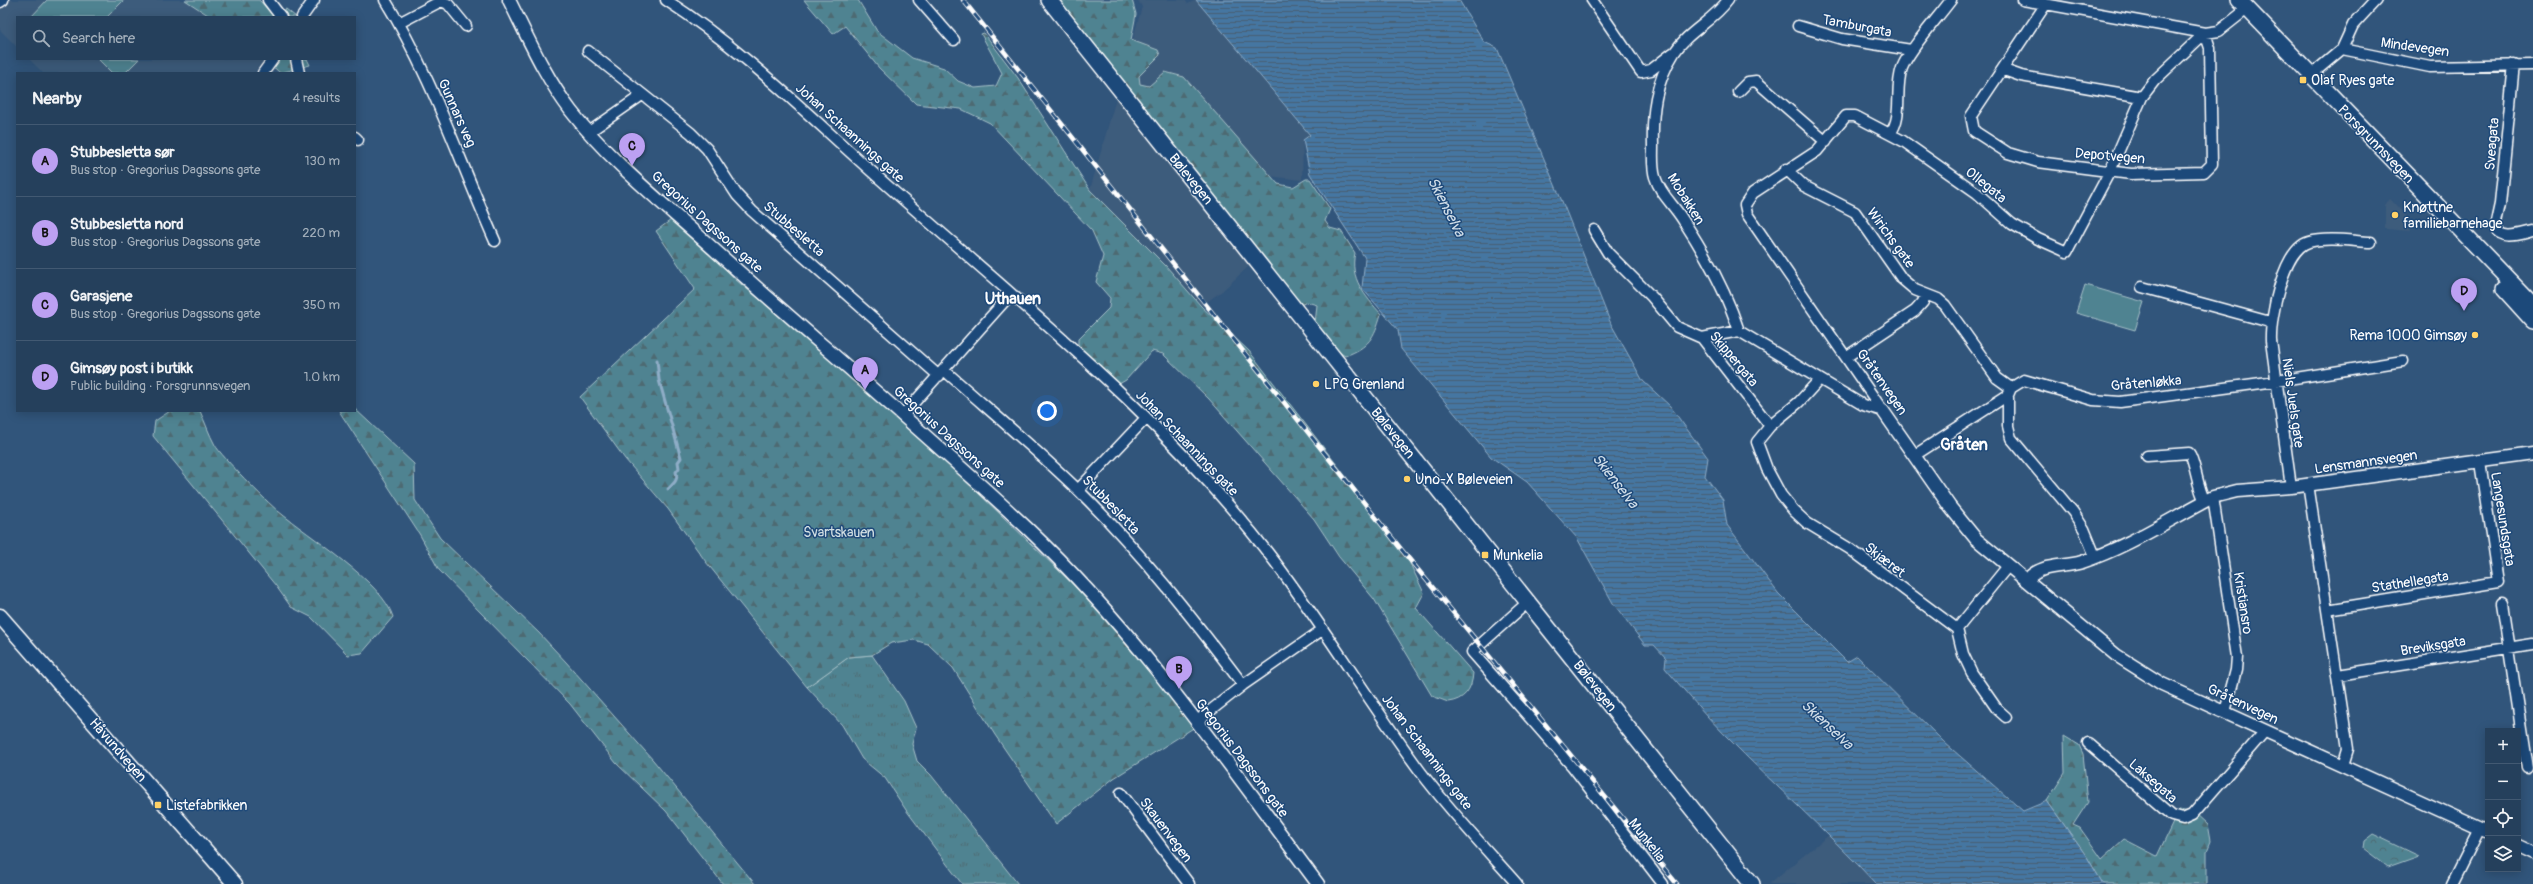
<!DOCTYPE html>
<meta charset="utf-8">
<style>
:root{--surface:#25405c;--page:#2d4762;--text:#f1f3f6;--muted:#a3afbb;--line:#425972;--accent:#bca0f2}
body{margin:0;font-family:Pangolin,sans-serif;background:var(--page);color:var(--text)}
.controls{position:absolute;right:12px;bottom:12px;display:grid;overflow:hidden;border-radius:0px;box-shadow:0 2px 10px #0003}
.controls button{width:36px;height:36px;display:grid;place-items:center;padding:0;border:0;border-bottom:1px solid var(--line);background:var(--surface);color:var(--text);font:20px sans-serif}
.you{position:absolute;left:1047px;top:411px;width:14px;height:14px;margin:-10px;border:3px solid #fff;border-radius:50%;background:#1a73e8;box-shadow:0 0 0 6px #1a73e833}
.badge{display:grid;place-items:center;width:26px;height:26px;border-radius:50%;background:var(--accent);color:#111;font-size:13px;font-weight:700}
.pin{position:absolute;translate:-50% -33px;filter:drop-shadow(0 1px 2px #0008)}
.pin::after{content:'';position:absolute;top:21px;width:14px;height:12px;background:inherit;clip-path:polygon(0 0,100% 0,50% 100%)}
.list{margin:0;padding:0;list-style:none}
h2{display:flex;justify-content:space-between;align-items:center;height:52px;margin:0;padding:0 16px;font-size:17px}
h2 small{font-size:13px;font-weight:400;color:var(--muted)}
.list li{display:grid;grid-template-columns:26px 1fr auto;gap:12px;align-items:center;box-sizing:border-box;height:72px;padding:0 16px;border-top:1px solid var(--line)}
.list b{display:block;font-size:15px;white-space:nowrap}
.list p{margin:0;font-size:13px;white-space:nowrap;color:var(--muted)}
.list em{font-size:13px;font-style:normal;color:var(--muted)}
.icon{flex:none;width:22px;height:22px;fill:none;stroke:currentColor;stroke-width:2;stroke-linecap:round;stroke-linejoin:round}
.map{position:relative;flex:none;width:2533px;height:884px;overflow:hidden}
.search{position:absolute;background:var(--surface);box-shadow:0 2px 10px #0003;left:16px;top:16px;width:340px;height:44px;display:flex;align-items:center;gap:10px;box-sizing:border-box;padding:0 14px;border-radius:0px;color:var(--muted);font-size:15px}
.panel{position:absolute;background:var(--surface);box-shadow:0 2px 10px #0003;left:16px;top:72px;width:340px;height:340px;border-radius:0px}
.map>svg:first-child{display:block}
.built{fill:#3e5c7c}
.grass{fill:url(#grass-tufts);stroke:#a7c1c8}
.forest{fill:url(#forest-firs);stroke:#a7c1c8}
.park{fill:url(#park-crowns);stroke:#a7c1c8}
.pitch{fill:#4f8391;stroke:#a7c1c8}
.water{fill:url(#water-rules);stroke:#8fadc7}
.lines{fill:none;stroke-linecap:round;stroke-linejoin:round}
.stream{stroke:#8fadc7;stroke-width:3}
.minor-casing{stroke:#fff;stroke-width:13}
.tertiary-casing{stroke:#fff;stroke-width:15}
.secondary-casing{stroke:#fff;stroke-width:17}
.primary-casing{stroke:#fff;stroke-width:18}
.minor{stroke:#1f4a7a;stroke-width:10}
.tertiary{stroke:#1f4a7a;stroke-width:12}
.secondary{stroke:#1f4a7a;stroke-width:14}
.primary{stroke:#1f4a7a;stroke-width:15}
.rail-casing{stroke:#fff;stroke-width:4.5}
.rail{stroke:#1f4a7a;stroke-width:3;stroke-dasharray:9;stroke-linecap:butt}
.poi-dot{fill:#ffd166;stroke:#1f4a7a;stroke-width:1.5}
.labels{text-anchor:middle;dominant-baseline:central;stroke-width:3;stroke-linejoin:round;paint-order:stroke}
.street-label{font-size:14px;fill:#fff;stroke:#1f4a7a}
.poi-label{font-size:14px;fill:#fff;stroke:#1f4a7a;text-anchor:start}
.park-label{font-size:14px;fill:#d3e0e4;stroke:#1f4a7a}
.water-label{font-size:15px;font-style:italic;fill:#d0dde8;stroke:#1f4a7a}
.quarter-label{font-size:16px;font-weight:bold;fill:#fff;stroke:#1f4a7a}
</style>
<div class="map">
<svg width="2533" height="884" viewBox="0 0 2533 884">
<defs>
<pattern id="grass-tufts" width="24" height="20" patternUnits="userSpaceOnUse"><rect width="24" height="20" fill="#4f8391"/><path d="M3 7l-1-3M5 7V3M7 7l1-3M15 17l-1-3M17 17v-4M19 17l1-3" fill="none" stroke="#4e6a72"/></pattern>
<pattern id="forest-firs" width="22" height="20" patternUnits="userSpaceOnUse"><rect width="22" height="20" fill="#4f8391"/><path d="M5 1l3.5 6h-7zM16 11l3.5 6h-7z" fill="#4e6a72"/></pattern>
<pattern id="park-crowns" width="20" height="18" patternUnits="userSpaceOnUse"><rect width="20" height="18" fill="#4f8391"/><path d="M2 6a3 3 0 1 1 6 0M12 15a3 3 0 1 1 6 0" fill="none" stroke="#4e6a72"/></pattern>
<pattern id="water-rules" width="6" height="5" patternUnits="userSpaceOnUse"><rect width="6" height="5" fill="#4476a1"/><path d="M0 2.5h6" fill="none" stroke="#485f72"/></pattern>
</defs>
<rect width="100%" height="100%" fill="#31557b"/>
<filter id="ink" filterUnits="userSpaceOnUse"><feTurbulence type="fractalNoise" baseFrequency=".025" numOctaves="2"/><feDisplacementMap in="SourceGraphic" scale="8" xChannelSelector="R" yChannelSelector="G"/><feConvolveMatrix kernelMatrix="1 2 1 2 8 2 1 2 1" color-interpolation-filters="sRGB"/></filter>
<g filter="url(#ink)">
<!-- built -->
<path class="built" d="M 3,0 L 264,0 L 276,17 L 17,17 L 17,47 L 0,30 L 0,2 Z
M 1138,0 L 1185,0 L 1188,4 L 1196,0 L 1310,135 L 1303,140 L 1302,180 L 1269,176 L 1222,210 L 1249,266 L 1222,291 L 1201,306 L 1166,266 L 1090,190 L 1142,7 Z
M 29,59 L 264,59 L 254,73 L 43,73 Z
M 2390,199 L 2414,224 L 2409,227 L 2410,231 L 2385,229 L 2385,205 Z
M 1829,835 L 1876,884 L 1771,884 L 1770,883 Z"/>
<!-- grass -->
<path class="grass" d="M 872,655 L 904,701 L 916,728 L 912,744 L 917,761 L 931,775 L 1018,884 L 962,884 L 906,810 L 885,778 L 862,759 L 842,725 L 807,687 L 849,657 Z"/>
<!-- forest -->
<path class="forest" d="M 185,0 L 259,0 L 274,16 L 286,9 L 296,17 L 211,17 Z
M 804,0 L 858,0 L 877,31 L 912,58 L 944,68 L 958,81 L 975,88 L 996,86 L 1002,73 L 981,34 L 984,33 L 1018,78 L 1090,190 L 1166,266 L 1201,306 L 1249,351 L 1405,553 L 1424,593 L 1416,608 L 1473,673 C 1472,690 1464,700 1448,702 L 1432,696 L 1374,599 L 1339,557 L 1314,519 L 1209,399 L 1163,354 L 1152,351 L 1126,380 L 1119,384 L 1078,348 L 1078,339 L 1109,308 L 1110,298 L 1096,282 L 1103,256 L 1092,231 L 990,123 L 961,109 L 916,104 L 879,68 L 845,26 L 833,34 Z
M 1059,0 L 1132,0 L 1136,14 L 1131,40 L 1158,50 L 1160,55 L 1139,76 L 1140,84 L 1149,86 L 1165,72 L 1184,77 L 1278,184 L 1293,187 L 1306,179 L 1310,179 L 1330,209 L 1325,221 L 1330,228 L 1341,231 L 1355,253 C 1349,278 1365,296 1381,314 C 1374,338 1369,347 1345,356 L 1336,350 L 1315,324 L 1317,305 L 1307,302 L 1298,306 Z
M 265,59 L 307,59 L 310,65 L 280,73 Z
M 671,220 L 697,240 L 736,280 L 791,325 L 946,462 L 1110,620 L 1195,727 L 1114,778 L 1056,824 L 995,735 L 953,668 L 928,644 L 914,640 L 891,643 L 872,655 L 849,657 L 807,687 L 706,562 L 668,509 L 625,459 L 580,397 L 695,289 L 656,231 Z
M 355,409 L 414,464 L 415,500 L 440,538 L 539,633 L 566,662 L 653,760 L 755,884 L 723,884 L 666,811 L 616,763 L 570,704 L 439,570 L 420,535 L 339,411 Z
M 170,411 L 200,411 C 205,422 209,434 215,445 C 221,456 266,501 278,511 C 308,536 383,582 393,617 L 362,653 L 348,655 L 311,617 L 291,607 L 276,586 L 153,436 L 155,421 Z
M 2064,736 L 2079,745 L 2083,754 L 2088,802 L 2073,825 L 2080,828 L 2102,859 L 2124,839 L 2157,856 L 2179,810 L 2196,813 L 2208,824 L 2211,841 L 2207,851 L 2207,884 L 2103,884 L 2087,857 L 2047,801 L 2065,773 Z"/>
<!-- park -->
<path class="park" d="M 2373,834 L 2419,856 L 2388,867 L 2363,848 L 2364,841 Z"/>
<!-- pitch -->
<path class="pitch" d="M 47,0 L 124,0 L 107,17 L 31,17 Z
M 100,59 L 139,59 L 125,73 L 112,73 L 99,60 Z
M 2085,285 L 2144,302 L 2135,330 L 2076,313 Z"/>
<!-- water -->
<path class="water" d="M 1196,0 L 1459,0 L 1484,42 L 1497,48 L 1564,206 L 1611,324 L 1643,381 L 1670,406 L 1708,458 L 1705,476 L 1723,500 L 1727,525 L 1778,593 L 1847,662 L 1857,656 L 1945,743 L 2023,811 L 2047,801 L 2087,857 L 2103,884 L 1876,884 C 1828,832 1775,786 1726,736 C 1705,715 1685,691 1665,668 L 1666,658 L 1654,645 L 1645,645 L 1613,603 L 1577,538 L 1527,482 L 1491,457 L 1401,349 L 1398,330 L 1362,288 L 1365,258 L 1310,174 L 1303,140 L 1310,135 Z"/>
<g class="lines">
<!-- stream -->
<path class="stream" d="M 657,360 L 659,380 L 681,458 L 678,462 L 679,468 L 676,472 C 679,480 673,484 668,489"/>
<defs>
<path id="minor" d="M 268,0 L 281,17
M 385,0 C 432,76 459,160 495,241
M 666,0 C 744,50 810,117 880,179 C 1016,300 1164,416 1275,562 C 1326,630 1370,703 1420,771 C 1450,811 1484,847 1517,884
M 919,0 L 954,40
M 1592,0 L 1641,72 L 1651,70 L 1673,53
M 1728,0 C 1713,21 1688,31 1674,53 C 1655,83 1652,112 1653,146 C 1653,156 1652,167 1655,177 C 1660,194 1674,205 1683,220 C 1706,255 1726,291 1739,331
M 2023,0 L 2205,33 L 2219,31 L 2247,9
M 0,2 L 3,0
M 302,17 L 314,0
M 399,23 L 441,1 L 448,4 L 466,26
M 1798,26 L 1842,39 L 1911,50
M 2342,49 L 2430,67 L 2533,65
M 588,51 L 691,133 L 707,149 L 737,195 L 752,211 L 939,376
M 296,59 L 299,73
M 2514,64 L 2500,204 L 2495,227 C 2503,241 2520,234 2533,231
M 2004,70 L 2021,76 L 2142,97
M 263,73 L 273,59
M 2311,75 L 2342,49 L 2353,25 L 2376,0
M 1738,92 L 1748,82 L 1756,81 L 1826,142
M 589,132 L 642,95
M 1890,134 C 1904,115 1894,89 1902,68 C 1910,48 1937,19 1951,0
M 355,137 L 358,140
M 1786,169 L 1804,186 L 1855,212 L 1902,279 L 1915,290 L 1938,299 L 1945,305 L 1997,378 L 2011,388
M 1594,230 L 1608,253 L 1652,297 L 1677,327 L 1702,338 L 1770,426
M 2142,287 L 2270,322
M 1702,338 L 1739,331 L 1863,405 L 1883,411
M 1846,357 L 1915,311 L 1923,302 L 1925,295
M 944,370 C 989,410 1036,449 1079,491 C 1140,551 1192,617 1243,685
M 1819,380 L 1799,402 L 1770,426 L 1757,442 L 1767,469 L 1781,495 L 1794,511 L 1807,523 L 1850,549 L 1957,629 L 1963,654 L 1972,673 L 1997,709 L 2006,717
M 2008,395 L 2008,426 L 2011,438 L 2073,512 L 2084,529 L 2095,556
M 1883,411 L 1747,214 L 1745,205 L 1753,193 L 1817,151 L 1846,116 L 1855,116 L 1903,141 L 1977,193 L 2012,224 L 2038,239 L 2067,252 L 2110,171 L 2142,97 L 2155,80 L 2205,33 L 2210,48 L 2212,164 L 2204,172 L 2131,174 L 2038,162 L 2008,153 L 1974,131 L 1971,116 L 2046,4
M 902,416 L 1011,294
M 1915,455 L 2008,395 L 2011,388 L 2024,380 L 2093,400 L 2120,402 L 2276,381 L 2403,361
M 2147,456 L 2189,453 C 2195,460 2197,488 2205,501
M 2308,484 L 2348,749 L 2343,765
M 2291,487 L 2271,341 C 2270,317 2283,249 2309,242 C 2328,237 2351,241 2371,242
M 1078,490 L 1146,418
M 2213,497 L 2237,657 L 2236,670 L 2225,712
M 1528,602 L 1472,652 L 1573,767 L 1663,884
M 2502,603 L 2527,768
M 2327,610 L 2498,582 L 2480,462
M 1957,629 L 2008,566
M 2338,675 L 2533,644
M 1196,722 L 1243,685 L 1322,630
M 2088,743 L 2172,816 L 2183,819 L 2192,815 L 2265,731
M 1121,793 L 1189,884
M 2452,884 L 2480,828"/>
<path id="tertiary" d="M 509,0 C 528,38 545,77 571,111 C 612,164 670,209 719,254 C 821,345 927,434 1027,528 C 1138,633 1226,761 1318,884
M 1883,411 L 1950,507 L 1976,539 L 2116,655 L 2162,684 L 2488,832
M 2028,579 C 2042,563 2063,568 2082,562 C 2128,547 2170,519 2213,497 L 2237,491 L 2291,487 L 2533,454
M 2518,846 L 2533,853"/>
<path id="secondary" d="M 0,616 L 235,884"/>
<path id="primary" d="M 1049,0 L 1752,884
M 2239,0 L 2533,305
M 2504,289 L 2533,321"/>
</defs>
<!-- minor casing -->
<use href="#minor" class="minor-casing"/>
<!-- tertiary casing -->
<use href="#tertiary" class="tertiary-casing"/>
<!-- secondary casing -->
<use href="#secondary" class="secondary-casing"/>
<!-- primary casing -->
<use href="#primary" class="primary-casing"/>
<!-- minor -->
<use href="#minor" class="minor"/>
<!-- tertiary -->
<use href="#tertiary" class="tertiary"/>
<!-- secondary -->
<use href="#secondary" class="secondary"/>
<!-- primary -->
<use href="#primary" class="primary"/>
<defs>
<path id="rail" d="M 963,0 L 1405,554 L 1677,884"/>
</defs>
<!-- rail casing -->
<use href="#rail" class="rail-casing"/>
<!-- rail -->
<use href="#rail" class="rail"/>
</g>
</g>
<!-- markers -->
<g class="poi-dot">
<rect x="2299" y="76" width="8" height="8" rx="2"/>
<circle cx="2395" cy="215" r="4"/>
<circle cx="2475" cy="335" r="4"/>
<circle cx="1316" cy="384" r="4"/>
<circle cx="1407" cy="479" r="4"/>
<rect x="1481" y="551" width="8" height="8" rx="2"/>
<rect x="154" y="801" width="8" height="8" rx="2"/>
</g>
<g class="labels">
<!-- street labels -->
<g class="street-label">
<text transform="translate(1857 26) rotate(11)">Tamburgata</text>
<text transform="translate(2415 47) rotate(8)">Mindevegen</text>
<text transform="translate(457 113) rotate(66)">Gunnars veg</text>
<text transform="translate(850 133) rotate(42)">Johan Schaannings gate</text>
<text transform="translate(2376 144) rotate(46)">Porsgrunnsvegen</text>
<text transform="translate(2492 144) rotate(-85)">Sveagata</text>
<text transform="translate(2110 156) rotate(5)">Depotvegen</text>
<text transform="translate(1191 179) rotate(51)">Bølevegen</text>
<text transform="translate(1986 185) rotate(39)">Ollegata</text>
<text transform="translate(1686 199) rotate(58)">Mobakken</text>
<text transform="translate(707 222) rotate(42)">Gregorius Dagssons gate</text>
<text transform="translate(794 229) rotate(41)">Stubbesletta</text>
<text transform="translate(1891 238) rotate(54)">Wirichs gate</text>
<text transform="translate(1734 359) rotate(50)">Skippergata</text>
<text transform="translate(1882 382) rotate(55)">Gråtenvegen</text>
<text transform="translate(2146 383) rotate(-5)">Gråtenløkka</text>
<text transform="translate(2293 403) rotate(82)">Niels Juels gate</text>
<text transform="translate(1393 433) rotate(51)">Bølevegen</text>
<text transform="translate(949 437) rotate(42)">Gregorius Dagssons gate</text>
<text transform="translate(1187 443) rotate(46)">Johan Schaannings gate</text>
<text transform="translate(2366 462) rotate(-8)">Lensmannsvegen</text>
<text transform="translate(1111 505) rotate(46)">Stubbesletta</text>
<text transform="translate(2503 519) rotate(81)">Langesundsgata</text>
<text transform="translate(1885 560) rotate(38)">Skjæret</text>
<text transform="translate(2410 582) rotate(-9)">Stathellegata</text>
<text transform="translate(2243 603) rotate(81)">Kristiansro</text>
<text transform="translate(2433 646) rotate(-9)">Breviksgata</text>
<text transform="translate(1595 686) rotate(52)">Bølevegen</text>
<text transform="translate(2243 704) rotate(25)">Gråtenvegen</text>
<text transform="translate(118 750) rotate(49)">Håvundvegen</text>
<text transform="translate(1427 752) rotate(53)">Johan Schaannings gate</text>
<text transform="translate(1242 758) rotate(53)">Gregorius Dagssons gate</text>
<text transform="translate(2153 781) rotate(41)">Laksegata</text>
<text transform="translate(1166 830) rotate(53)">Skauenvegen</text>
<text transform="translate(1647 840) rotate(52)">Munkelia</text>
</g>
<!-- poi labels -->
<g class="poi-label">
<text x="2311" y="80">Olaf Ryes gate</text>
<text x="2403" y="207">Knøttne<tspan x="2403" dy="16">familiebarnehage</tspan></text>
<text x="2467" y="335" text-anchor="end">Rema 1000 Gimsøy</text>
<text x="1324" y="384">LPG Grenland</text>
<text x="1415" y="479">Uno-X Bøleveien</text>
<text x="1493" y="555">Munkelia</text>
<text x="166" y="805">Listefabrikken</text>
</g>
<!-- park labels -->
<g class="park-label">
<text x="839" y="532">Svartskauen</text>
</g>
<!-- water labels -->
<g class="water-label">
<text transform="translate(1446 207) rotate(63)">Skienselva</text>
<text transform="translate(1615 481) rotate(52)">Skienselva</text>
<text transform="translate(1827 725) rotate(43)">Skienselva</text>
</g>
<!-- quarter labels -->
<g class="quarter-label">
<text x="1013" y="299">Uthauen</text>
<text x="1964" y="445">Gråten</text>
</g>
</g>
</svg>
<div class="controls">
<button>+</button>
<button>−</button>
<button><svg class="icon" aria-label="locate" viewBox="0 0 24 24"><circle cx="12" cy="12" r="6"/><path d="M12 2v4M12 18v4M2 12h4M18 12h4"/></svg></button>
<button><svg class="icon" aria-label="layers" viewBox="0 0 24 24"><path d="M12 4l9 5-9 5-9-5zM3 14l9 5 9-5"/></svg></button>
</div>
<div class="you"></div>
<div class="pin badge" style="left:865px;top:390px">A</div>
<div class="pin badge" style="left:1179px;top:689px">B</div>
<div class="pin badge" style="left:632px;top:166px">C</div>
<div class="pin badge" style="left:2464px;top:311px">D</div>
<div class="search"><svg class="icon" aria-label="search" viewBox="0 0 24 24"><circle cx="10" cy="10" r="6"/><path d="M15 15l6 6"/></svg>Search here</div>
<section class="panel">
<h2>Nearby<small>4 results</small></h2>
<ul class="list">
<li><span class="badge">A</span><div><b>Stubbesletta sør</b><p>Bus stop · Gregorius Dagssons gate</p></div><em>130 m</em></li>
<li><span class="badge">B</span><div><b>Stubbesletta nord</b><p>Bus stop · Gregorius Dagssons gate</p></div><em>220 m</em></li>
<li><span class="badge">C</span><div><b>Garasjene</b><p>Bus stop · Gregorius Dagssons gate</p></div><em>350 m</em></li>
<li><span class="badge">D</span><div><b>Gimsøy post i butikk</b><p>Public building · Porsgrunnsvegen</p></div><em>1.0 km</em></li>
</ul>
</section>
</div>
